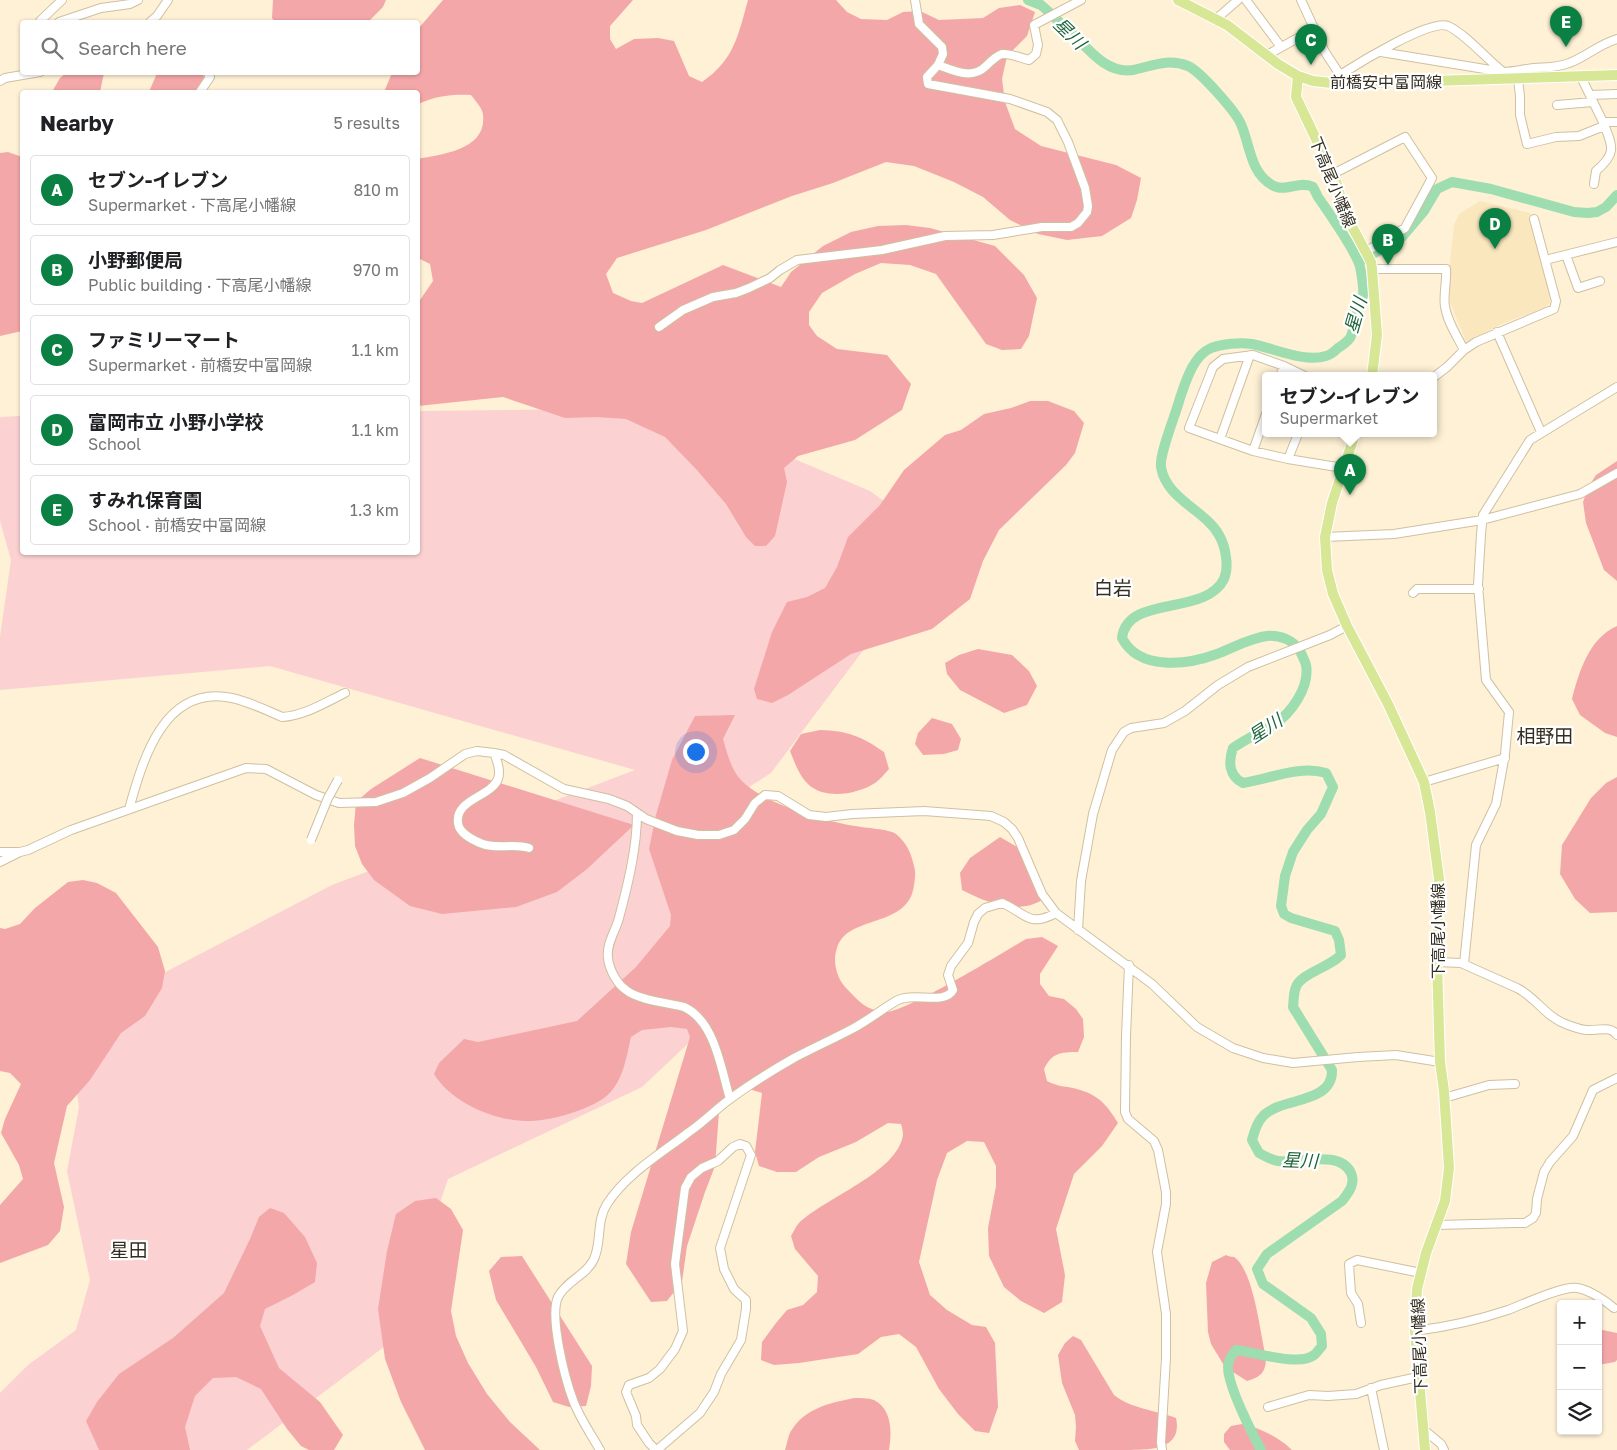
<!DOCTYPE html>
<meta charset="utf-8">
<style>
:root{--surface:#fff;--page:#f2f2f2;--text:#202124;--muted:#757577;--line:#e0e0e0;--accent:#0b8043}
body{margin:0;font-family:"Golos Text","Noto Sans JP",sans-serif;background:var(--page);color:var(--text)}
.controls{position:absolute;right:15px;bottom:15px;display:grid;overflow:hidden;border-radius:5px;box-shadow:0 1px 4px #0004}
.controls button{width:45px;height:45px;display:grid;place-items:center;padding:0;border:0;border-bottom:1px solid var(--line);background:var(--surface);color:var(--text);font:25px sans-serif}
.you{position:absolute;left:695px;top:751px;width:18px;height:18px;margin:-12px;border:4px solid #fff;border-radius:50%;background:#1a73e8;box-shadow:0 0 0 8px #1a73e833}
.badge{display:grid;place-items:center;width:32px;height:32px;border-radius:50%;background:var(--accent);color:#fff;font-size:16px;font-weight:700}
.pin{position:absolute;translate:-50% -41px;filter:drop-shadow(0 1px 2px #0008)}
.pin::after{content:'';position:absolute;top:26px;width:18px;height:15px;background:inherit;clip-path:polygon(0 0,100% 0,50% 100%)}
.popup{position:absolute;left:1262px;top:372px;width:175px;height:65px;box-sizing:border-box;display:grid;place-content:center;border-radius:5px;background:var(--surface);filter:drop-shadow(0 1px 4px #0005);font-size:16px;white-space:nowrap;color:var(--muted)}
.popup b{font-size:19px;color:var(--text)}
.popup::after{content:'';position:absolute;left:50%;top:100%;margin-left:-10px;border:10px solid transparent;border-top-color:var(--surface)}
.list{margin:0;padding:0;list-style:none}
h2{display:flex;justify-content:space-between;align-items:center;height:65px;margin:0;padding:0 20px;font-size:21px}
h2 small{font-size:16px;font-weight:400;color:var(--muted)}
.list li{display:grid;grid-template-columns:32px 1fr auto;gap:15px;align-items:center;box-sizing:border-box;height:70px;margin:0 10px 10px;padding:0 10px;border:1px solid var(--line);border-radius:5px}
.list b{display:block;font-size:19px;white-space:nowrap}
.list p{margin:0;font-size:16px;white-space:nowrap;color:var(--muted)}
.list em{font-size:16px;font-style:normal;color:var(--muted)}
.icon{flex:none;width:28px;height:28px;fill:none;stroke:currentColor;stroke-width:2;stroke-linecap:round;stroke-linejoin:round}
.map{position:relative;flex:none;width:1617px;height:1450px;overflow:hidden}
.search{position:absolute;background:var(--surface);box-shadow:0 1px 4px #0004;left:20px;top:20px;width:400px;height:55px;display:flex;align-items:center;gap:12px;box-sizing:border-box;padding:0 18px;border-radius:5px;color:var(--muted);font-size:19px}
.panel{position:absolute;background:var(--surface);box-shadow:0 1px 4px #0004;left:20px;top:90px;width:400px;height:465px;border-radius:5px}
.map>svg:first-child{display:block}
.built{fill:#fae7be}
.green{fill:#fbd1d1}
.forest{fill:#f4a7a9}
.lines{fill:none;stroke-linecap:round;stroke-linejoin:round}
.river{stroke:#9dddb0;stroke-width:10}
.minor-casing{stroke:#cfc0a0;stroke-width:10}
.major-casing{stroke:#fff;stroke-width:12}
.minor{stroke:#fff;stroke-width:8}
.major{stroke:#d7e796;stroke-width:10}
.minor-bridge-casing{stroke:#cfc0a0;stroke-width:10;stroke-linecap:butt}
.minor-bridge{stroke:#fff;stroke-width:8}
.labels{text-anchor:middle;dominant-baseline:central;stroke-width:4.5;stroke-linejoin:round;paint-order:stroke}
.street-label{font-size:16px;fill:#342e21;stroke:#fff}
.water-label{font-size:18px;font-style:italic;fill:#1e643a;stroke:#fff}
.quarter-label{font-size:19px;fill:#342e21;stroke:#fff}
</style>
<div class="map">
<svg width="1617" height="1450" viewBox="0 0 1617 1450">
<rect width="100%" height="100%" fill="#fef1d6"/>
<!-- built -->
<path class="built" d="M 1480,201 L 1530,213 L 1549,288 L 1550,303 L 1544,308 L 1504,323 L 1466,342 L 1450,302 L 1449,273 L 1454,225 L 1459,214 Z"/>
<!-- green -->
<path class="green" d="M 674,408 L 870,491 L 943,544 L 771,773 L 692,823 L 694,1038 L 642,1087 L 448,1179 L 393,1340 L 247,1450 L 0,1450 L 0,1393 L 28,1365 L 76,1330 L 90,1280 L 67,1171 L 79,1107 L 68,1023 L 332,885 L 635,770 L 270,666 L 0,690 L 0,637 L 11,560 L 0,521 L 0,417 L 22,416 L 22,552 L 418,552 L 418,411 Z"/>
<!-- forest -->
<path class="forest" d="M 273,0 L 386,0 L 383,7 L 368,22 L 275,22 L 272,18 Z
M 443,0 L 633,0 L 610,26 L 610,39 L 616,49 L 634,39 L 658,38 L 674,41 L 689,76 L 702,82 C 734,60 738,36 748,0 L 836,0 L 847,12 L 861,19 L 887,20 L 903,12 L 920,11 L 939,20 L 983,18 L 999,8 L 1020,5 L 1035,12 L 1027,36 L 1007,56 L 1002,79 L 1005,102 L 1015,129 L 1041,146 L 1116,165 L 1141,178 L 1137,200 L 1131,218 L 1102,236 L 1067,240 L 1038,234 L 1010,220 L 983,197 L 954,182 L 914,166 L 886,162 L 833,183 L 792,196 L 706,230 L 617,258 L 606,274 L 613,293 L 631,301 L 642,303 L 723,265 L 781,287 L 791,272 L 823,246 L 851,232 L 878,226 L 906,225 L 930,228 L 995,246 L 1024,275 L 1037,298 L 1029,336 L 1021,349 L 1002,350 L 986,344 L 936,274 L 910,265 L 881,263 L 855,274 L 822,293 L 809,312 L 809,325 L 817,336 L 837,349 L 887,355 L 911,384 L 902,410 L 855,440 L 798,456 L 784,468 L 787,482 L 775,536 L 766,546 L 755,546 L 746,537 L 726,504 L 696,469 L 665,437 L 626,419 L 597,417 L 565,418 L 503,397 L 418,406 L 418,303 L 433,281 L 430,264 L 418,258 L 418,159 C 442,154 487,150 483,115 C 483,109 475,100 471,95 C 452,94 436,96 418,104 L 418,92 L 384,92 L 392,73 L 418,72 L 418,29 Z
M 66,73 L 104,73 L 100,92 L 52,92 L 60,78 Z
M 157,73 L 202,73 L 205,80 L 206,92 L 149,92 Z
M 8,152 L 22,157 L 22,331 L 0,336 L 0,153 Z
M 1030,401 L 1048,401 L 1074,411 L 1084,423 L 1075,453 L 1066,465 L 999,530 L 983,561 L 970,599 L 932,629 L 851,654 L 788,695 L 772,703 L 757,699 L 754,689 L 772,632 L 787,602 L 807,597 L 825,588 L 837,567 L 848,537 L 880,505 L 904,470 L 945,435 L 961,430 L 984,414 L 1011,408 Z
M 1617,461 L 1617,581 L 1604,570 L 1586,523 L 1583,502 L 1589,486 L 1596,475 Z
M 1617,626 L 1617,737 L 1605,733 L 1580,715 L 1572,699 C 1579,672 1589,638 1617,626 Z
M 978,649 L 1012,655 L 1029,671 L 1037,686 L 1027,705 L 1004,713 L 960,690 L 947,674 L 945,663 L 959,655 Z
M 735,715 L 723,739 C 727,752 731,770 741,780 C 764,804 823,821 855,826 C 865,828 889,829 896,834 C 907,843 911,853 914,866 C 916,872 915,879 914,885 C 909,929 847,914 837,948 C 832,962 837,980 848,990 C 859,1002 868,1011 885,1012 C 903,1014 1004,952 1026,939 L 1042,937 L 1058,946 L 1040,974 L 1040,984 L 1049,996 L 1064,999 L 1076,1009 L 1083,1019 L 1084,1037 L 1078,1052 C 1060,1052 1052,1053 1044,1069 L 1047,1081 C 1058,1087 1066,1086 1077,1089 C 1099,1095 1107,1105 1118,1123 L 1102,1146 L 1074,1174 L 1056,1229 L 1065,1275 L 1062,1302 L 1044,1313 L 1021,1301 L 1004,1287 L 989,1256 L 988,1228 L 996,1186 L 996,1166 L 984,1142 L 967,1141 L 947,1153 L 937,1180 L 919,1262 L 930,1295 L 947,1310 L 972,1325 L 986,1327 L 995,1343 L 998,1407 L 989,1433 L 975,1431 L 958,1414 L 939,1389 L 916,1347 L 899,1334 L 881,1337 L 858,1354 L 799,1363 L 774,1365 L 761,1360 L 762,1342 L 776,1323 L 787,1310 L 803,1305 L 817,1292 L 818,1276 L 795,1249 L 791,1236 C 794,1231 796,1226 799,1223 C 826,1197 897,1173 903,1135 C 903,1132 902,1127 901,1124 L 888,1123 L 856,1142 L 819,1157 L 796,1172 L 777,1172 L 759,1166 L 755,1152 L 762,1093 L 749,1089 L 733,1098 L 719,1112 L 715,1166 L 705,1192 L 687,1246 L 682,1282 L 667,1301 L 651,1302 L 626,1264 L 631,1232 L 690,1037 L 687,1029 L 671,1027 L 642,1030 L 631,1037 C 626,1058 623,1084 604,1098 C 586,1111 547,1122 525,1121 C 492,1120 451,1102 434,1074 L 439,1063 L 464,1039 L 478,1042 L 577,1021 L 636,967 L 670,926 L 671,915 L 649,849 L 656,815 L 672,760 L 695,716 Z
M 932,718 L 952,724 L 961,739 L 958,750 L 944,754 L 923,755 L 915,744 L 918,733 Z
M 820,730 C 848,731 861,736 884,752 L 889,769 C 885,773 880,780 875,783 C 858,794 826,800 809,785 C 799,776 795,763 790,751 L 801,734 Z
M 420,758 L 634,825 L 587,869 L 557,892 L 516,907 L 442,914 L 410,906 L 374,880 L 362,864 L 355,846 L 354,825 L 356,802 L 371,789 Z
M 1617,777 L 1617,912 L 1590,913 L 1575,899 L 1560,874 L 1562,845 L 1591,798 L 1606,783 Z
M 1000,837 L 1019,848 L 1044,889 L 1042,900 C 1018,915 985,902 962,890 L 960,873 L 970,858 Z
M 83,880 L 97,883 L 116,893 L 158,947 L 165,971 L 162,988 L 145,1016 L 121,1033 L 90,1080 L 67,1106 L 54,1163 L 64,1207 L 60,1231 L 48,1245 L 0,1263 L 0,1205 L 23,1179 L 19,1165 L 1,1133 L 5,1119 L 21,1084 L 10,1073 L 0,1071 L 0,928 L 5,929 L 20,924 L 35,908 L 68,882 Z
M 436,1198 L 451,1209 L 463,1230 L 451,1311 L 456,1336 L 468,1363 L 487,1394 L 510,1422 L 540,1450 L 425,1450 L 401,1402 L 385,1359 L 378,1309 L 387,1251 L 396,1214 L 415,1201 Z
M 270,1208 L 284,1213 L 305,1237 L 317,1263 L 315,1282 L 293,1295 L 265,1309 L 260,1326 L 279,1368 L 320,1402 L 343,1435 L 334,1450 L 309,1450 L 301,1446 L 287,1429 L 261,1389 L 236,1377 L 213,1378 L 195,1396 L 185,1427 L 190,1450 L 99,1450 L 86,1421 L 97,1402 L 119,1374 L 173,1338 L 224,1293 L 250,1239 L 259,1217 Z
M 1226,1255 C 1227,1256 1233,1257 1234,1257 C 1254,1270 1260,1334 1266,1357 C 1266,1372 1261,1377 1247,1381 L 1225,1367 L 1211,1344 L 1208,1332 L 1206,1283 L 1212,1262 Z
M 522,1256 L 592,1366 L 591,1386 L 586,1406 L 569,1407 L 553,1402 L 536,1367 L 496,1300 L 489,1271 L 501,1257 Z
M 1598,1329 L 1617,1333 L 1617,1360 L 1615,1362 L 1598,1365 Z
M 1073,1336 L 1081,1340 L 1114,1395 C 1132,1409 1155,1410 1176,1418 C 1183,1450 1150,1450 1126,1450 C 1110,1450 1094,1450 1079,1450 L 1075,1441 L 1076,1427 L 1075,1415 L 1062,1383 L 1058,1355 L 1065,1343 Z
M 854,1398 C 860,1398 868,1398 874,1400 C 892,1409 892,1432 889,1450 L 785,1450 C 787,1444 788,1436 791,1431 C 805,1408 830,1403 854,1398 Z
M 1242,1424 C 1260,1428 1279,1437 1292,1450 L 1230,1450 L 1224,1442 L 1224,1434 L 1231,1426 Z"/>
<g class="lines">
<!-- river -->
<path class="river" d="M 1028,0 L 1041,5 L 1048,11 C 1056,19 1064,27 1073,34 C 1089,50 1107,74 1133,70 C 1152,66 1168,58 1188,66 C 1200,71 1234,110 1240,122 C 1250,142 1249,172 1272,185 C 1285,193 1300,180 1313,187 L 1318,197 C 1331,216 1349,241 1358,261 C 1361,267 1364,289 1363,295 C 1362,301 1359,307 1357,313 C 1355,321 1354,330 1350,338 C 1347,342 1343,345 1338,348 C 1335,351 1330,355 1326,356 C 1305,363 1273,348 1252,344 C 1240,342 1222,344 1211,348 C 1193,356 1186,381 1180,398 C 1176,414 1159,454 1161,467 C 1166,499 1205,510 1219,535 C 1223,542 1225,549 1226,557 C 1227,564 1227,572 1224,579 C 1205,617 1127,594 1122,638 C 1139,671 1187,665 1217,654 C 1233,648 1250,638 1267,636 C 1280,635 1294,640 1300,651 C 1302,655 1305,661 1306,665 C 1310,687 1291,714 1273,725 C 1259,733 1246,739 1233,748 C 1228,762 1229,776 1243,783 C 1270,779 1299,765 1326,773 L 1333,787 L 1321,814 L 1307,830 L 1293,852 L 1285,876 L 1281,906 L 1284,914 L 1291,918 L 1335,931 L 1339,940 L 1341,955 C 1330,967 1300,974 1296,987 C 1293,994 1294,1001 1293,1007 L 1332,1070 C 1333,1104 1283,1097 1264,1115 C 1257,1122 1255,1130 1252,1140 L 1259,1153 C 1265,1156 1271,1160 1278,1161 C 1298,1164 1340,1149 1351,1173 C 1356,1184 1348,1193 1342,1201 L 1267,1254 L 1257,1269 L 1263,1284 L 1311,1318 L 1321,1334 L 1322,1346 C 1320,1348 1317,1353 1314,1355 C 1299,1367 1255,1352 1236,1350 C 1232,1354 1228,1361 1228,1367 C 1228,1387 1251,1431 1261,1450
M 1361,261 L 1402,237 L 1424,211 L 1437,189 L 1452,182 L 1491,189 L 1574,212 L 1588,213 L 1597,212 L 1606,207 L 1617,195"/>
<defs>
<path id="minor" d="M 1246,0 L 1281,47
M 1301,0 L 1325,52 L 1340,75 L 1338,78
M 1216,19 L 1238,0
M 41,22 L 40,21 L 62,0
M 59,22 L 101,8 L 130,4 L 138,0
M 150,22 L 157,16 L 168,0
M 1381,52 L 1503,72 C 1514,72 1524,69 1534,68 C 1546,67 1557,68 1569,63 C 1586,57 1599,44 1617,39
M 1267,55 L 1314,29
M 938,65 C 955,71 972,80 986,66 C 991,61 996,56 1002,54 C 1011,53 1020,58 1029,60 L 1036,54 L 1038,45 L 1034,25 L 1081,0
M 1340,75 C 1357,64 1430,19 1448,26 C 1464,33 1487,59 1502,71
M 1581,77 L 1603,122 L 1617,122
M 1518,79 L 1520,96 L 1520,115 L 1527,144 L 1556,137 L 1579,136 L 1604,126
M 0,81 L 5,78 L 40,72
M 200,92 L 210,77 L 207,72
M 1590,95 L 1617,94
M 1557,105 L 1593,102
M 1333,174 L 1405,137 L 1432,178 L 1405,228 L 1365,252
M 1594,184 L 1596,171 C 1617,153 1613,147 1603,122
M 1566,255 L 1578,288 L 1600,281
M 1545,260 L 1617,242
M 1372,269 L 1446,269 C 1447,281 1443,297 1445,306 C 1447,321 1457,336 1464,350
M 659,327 L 683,310 L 713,297 L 736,293 L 749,288 L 770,278 L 780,270 L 797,260 L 882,250 L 945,236 L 993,235 L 1042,227 L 1071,227 L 1078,223 L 1087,212 L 1088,206 L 1085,188 L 1068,142 L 1057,120 L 1047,112 L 1010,99 L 928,84 L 927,77 L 938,65 L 943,54 L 942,47 L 919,24 L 915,0
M 1497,332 L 1541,432
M 1280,376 L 1284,366
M 1434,377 L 1447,367 L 1464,350 L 1476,342 L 1554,309 L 1556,301 L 1534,219
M 1298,434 L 1288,459 L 1253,451 L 1189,428 L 1213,367 L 1223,359 L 1253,355 L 1284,366 L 1305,376
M 1220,439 L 1250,355
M 1253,451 L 1266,414
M 1288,459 L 1343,468
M 1325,537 L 1394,534 L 1482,520 L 1580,494 L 1617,473
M 1413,593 L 1417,589 L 1479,589
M 494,753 C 497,760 501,771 498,779 C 491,797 455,799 458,823 C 459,833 471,839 480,843 C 495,850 513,843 529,848
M 1424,782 L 1505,758
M 129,809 C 143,759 164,684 232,698 C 250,702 266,710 282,717 C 304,716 326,702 345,693
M 637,813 C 637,848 628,884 619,918 C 616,930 606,944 608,958 C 609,969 617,984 626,990 C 638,1000 668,1003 684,1007 C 715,1021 721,1069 730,1099
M 0,852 L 18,852
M 0,862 L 20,852 L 28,850 L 71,830 L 246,768 L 266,769 L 316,795 L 339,803 L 376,802 L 403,793 L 430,778 L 465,754 L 477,751 L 494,753 L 504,755 L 564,789 L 609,799 L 627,806 L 646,819 L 677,831 L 698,835 L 719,835 L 734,830 L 745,819 L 755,803 L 765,795 L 778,796 L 809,815 L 826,817 L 852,814 L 924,811 L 991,816 L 1004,822 L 1012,829 L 1018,838 L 1042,894 L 1056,913 L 1152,984 L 1197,1027 L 1233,1048 L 1263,1058 L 1293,1063 L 1358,1057 L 1396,1055 L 1440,1062
M 1078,930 L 1081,881 L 1093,814 L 1112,750 L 1124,732 L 1131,728 L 1164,723 L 1185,711 L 1218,685 L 1248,667 L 1330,635 L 1347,626
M 1437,962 L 1461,963 L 1517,988 C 1537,998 1545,1017 1568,1025 C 1574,1027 1581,1030 1587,1030 C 1598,1031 1610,1025 1617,1035
M 1464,964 L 1476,845 L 1496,804 L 1505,754 L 1509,712 L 1486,680 L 1478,585 L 1481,534 L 1483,515 L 1530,440 L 1617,387
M 1129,965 L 1126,1036 L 1125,1112 L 1128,1119 L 1154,1141 L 1158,1150 L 1166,1192 L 1166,1204 L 1157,1252 L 1166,1314 L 1166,1358 L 1161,1442 L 1162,1450
M 1444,1098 L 1489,1085 L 1515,1084
M 1437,1225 L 1515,1223 L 1525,1223 L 1533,1218 L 1536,1213 L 1537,1199 L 1544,1172 L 1550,1162 L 1573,1136 L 1593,1090 L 1617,1078
M 1361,1323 L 1358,1304 L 1351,1293 L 1349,1264 L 1357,1260 L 1421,1273
M 1415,1331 C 1446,1327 1478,1320 1508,1310 C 1524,1304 1562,1286 1577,1288 C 1590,1290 1604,1300 1614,1308
M 1371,1388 L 1384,1450
M 1268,1407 L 1309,1395 L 1328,1396 L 1356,1394 L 1381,1385 L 1418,1377
M 1423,1429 L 1441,1444 L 1444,1450
M 600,1450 C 591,1434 579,1417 573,1400 C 565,1379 549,1316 558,1297 C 566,1281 587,1275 594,1259 C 602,1241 596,1221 607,1204 C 626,1174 662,1153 689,1132 C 704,1122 716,1109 730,1099 C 750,1084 773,1070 794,1058 C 813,1048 833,1039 852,1029 C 867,1021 881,1010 896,1001 C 913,991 944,1006 953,990 L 948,975 L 951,966 L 968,943 L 974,922 L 978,914 L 985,908 L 1002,903 C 1026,913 1028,928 1056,913
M 656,1450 L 649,1443 L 637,1425 L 636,1416 L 626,1392 L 629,1385 L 649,1378 L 660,1369 L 675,1349 L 683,1331 L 675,1264 L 685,1188 L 691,1177 L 702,1168 L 718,1161 L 733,1147 L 740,1144 L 746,1146 L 751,1155 L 720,1248 L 724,1269 L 734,1289 L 746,1300 L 746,1309 L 741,1340 L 721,1374 L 714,1392 L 700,1413 L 657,1450"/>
<path id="major" d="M 1178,0 L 1227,25 L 1278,64 L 1298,76 L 1313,81 L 1341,84 L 1617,75
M 1298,76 L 1296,97 L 1336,181 L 1345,213 L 1371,262 L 1372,269 L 1377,335 L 1372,376
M 1355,434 L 1332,503 L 1325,537 L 1327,570 L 1333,594 L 1347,626 L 1388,704 L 1424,782 L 1430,812 L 1439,879 L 1437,962 L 1440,1062 L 1444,1091 L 1449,1168 L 1445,1201 L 1426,1253 L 1417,1289 L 1415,1331 L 1425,1450"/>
</defs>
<!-- minor casing -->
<use href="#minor" class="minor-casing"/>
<!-- major casing -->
<use href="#major" class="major-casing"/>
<!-- minor -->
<use href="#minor" class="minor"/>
<!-- major -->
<use href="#major" class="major"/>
<defs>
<path id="minor-bridge" d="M 311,840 L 328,798 L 338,780"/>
</defs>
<!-- minor-bridge casing -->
<use href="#minor-bridge" class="minor-bridge-casing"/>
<!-- minor-bridge -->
<use href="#minor-bridge" class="minor-bridge"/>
</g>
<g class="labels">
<!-- street labels -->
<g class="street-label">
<text x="1386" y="82">前橋安中富岡線</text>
<text transform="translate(1333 182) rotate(68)">下高尾小幡線</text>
<text transform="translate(1438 931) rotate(-90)">下高尾小幡線</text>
<text transform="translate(1419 1346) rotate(-92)">下高尾小幡線</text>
</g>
<!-- water labels -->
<g class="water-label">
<text transform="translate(1070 33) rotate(44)">星川</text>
<text transform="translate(1355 315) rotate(-74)">星川</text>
<text transform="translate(1265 728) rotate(-33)">星川</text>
<text transform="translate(1300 1160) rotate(2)">星川</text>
</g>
<!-- quarter labels -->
<g class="quarter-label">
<text x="1113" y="587">白岩</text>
<text x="1545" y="735">相野田</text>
<text x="129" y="1249">星田</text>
</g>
</g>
</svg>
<div class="controls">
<button>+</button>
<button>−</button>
<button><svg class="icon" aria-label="layers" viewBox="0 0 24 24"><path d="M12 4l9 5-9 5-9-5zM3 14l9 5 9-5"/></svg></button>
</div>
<div class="you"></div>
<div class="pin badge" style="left:1350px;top:495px">A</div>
<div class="popup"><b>セブン-イレブン</b>Supermarket</div>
<div class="pin badge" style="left:1388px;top:265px">B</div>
<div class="pin badge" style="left:1311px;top:65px">C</div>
<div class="pin badge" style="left:1495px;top:249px">D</div>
<div class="pin badge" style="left:1566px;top:47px">E</div>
<div class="search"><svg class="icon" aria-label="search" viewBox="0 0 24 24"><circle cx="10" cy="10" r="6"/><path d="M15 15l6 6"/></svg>Search here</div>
<section class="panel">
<h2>Nearby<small>5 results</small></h2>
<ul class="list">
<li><span class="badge">A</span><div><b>セブン-イレブン</b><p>Supermarket · 下高尾小幡線</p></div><em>810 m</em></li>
<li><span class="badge">B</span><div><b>小野郵便局</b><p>Public building · 下高尾小幡線</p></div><em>970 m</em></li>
<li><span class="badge">C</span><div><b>ファミリーマート</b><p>Supermarket · 前橋安中富岡線</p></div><em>1.1 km</em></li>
<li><span class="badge">D</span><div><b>富岡市立 小野小学校</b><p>School</p></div><em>1.1 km</em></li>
<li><span class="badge">E</span><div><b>すみれ保育園</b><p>School · 前橋安中富岡線</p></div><em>1.3 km</em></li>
</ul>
</section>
</div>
